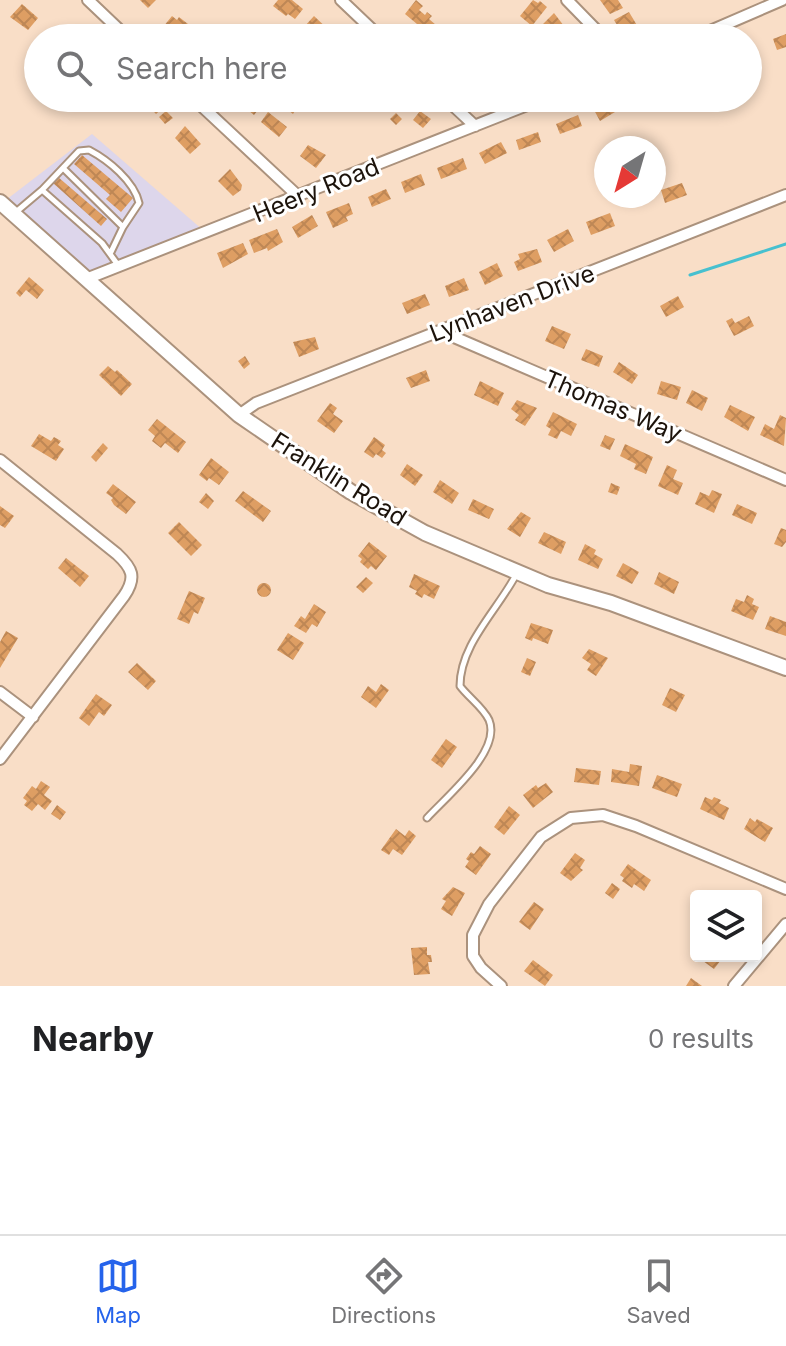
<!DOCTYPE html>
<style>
:root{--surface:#fff;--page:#f6f6f6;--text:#202124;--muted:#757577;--line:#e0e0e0;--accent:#2563eb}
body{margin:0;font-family:Inter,sans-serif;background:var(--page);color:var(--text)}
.controls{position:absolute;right:24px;bottom:24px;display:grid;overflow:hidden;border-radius:8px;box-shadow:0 4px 12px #0003}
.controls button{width:72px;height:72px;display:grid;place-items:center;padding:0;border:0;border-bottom:2px solid var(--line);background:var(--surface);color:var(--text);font:40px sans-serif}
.compass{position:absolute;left:594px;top:136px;width:72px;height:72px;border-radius:50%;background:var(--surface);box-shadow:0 4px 12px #0003;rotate:217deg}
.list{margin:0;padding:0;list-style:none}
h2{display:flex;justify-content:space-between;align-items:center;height:104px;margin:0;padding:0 32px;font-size:34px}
h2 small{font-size:26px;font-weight:400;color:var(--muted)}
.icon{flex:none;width:44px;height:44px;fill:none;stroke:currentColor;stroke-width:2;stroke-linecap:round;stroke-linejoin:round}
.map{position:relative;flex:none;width:786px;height:986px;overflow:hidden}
.search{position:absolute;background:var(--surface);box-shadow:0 4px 12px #0003;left:24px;right:24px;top:24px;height:88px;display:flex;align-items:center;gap:20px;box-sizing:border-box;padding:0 28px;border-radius:44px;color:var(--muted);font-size:30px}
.sheet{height:248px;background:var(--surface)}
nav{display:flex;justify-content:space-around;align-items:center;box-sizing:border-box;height:112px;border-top:2px solid var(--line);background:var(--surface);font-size:22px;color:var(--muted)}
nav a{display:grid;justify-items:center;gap:4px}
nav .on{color:var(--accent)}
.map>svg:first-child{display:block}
.commercial{fill:#ddd6eb}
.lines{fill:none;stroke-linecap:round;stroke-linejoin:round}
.stream{stroke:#47c0cf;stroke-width:3}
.building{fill:url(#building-cross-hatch)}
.lane-casing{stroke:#ab927d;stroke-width:9}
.street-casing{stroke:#ab927d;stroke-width:14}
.secondary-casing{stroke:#ab927d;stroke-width:18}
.lane{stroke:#fff;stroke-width:5}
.street{stroke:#fff;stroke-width:10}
.secondary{stroke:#fff;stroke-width:14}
.labels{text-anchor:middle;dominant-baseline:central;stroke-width:6;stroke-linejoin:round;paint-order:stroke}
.street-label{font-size:24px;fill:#1c130b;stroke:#fff}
</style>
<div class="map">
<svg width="786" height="986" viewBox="0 0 786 986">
<defs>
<pattern id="building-cross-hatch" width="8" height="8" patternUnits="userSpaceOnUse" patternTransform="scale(2)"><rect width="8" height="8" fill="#de9e63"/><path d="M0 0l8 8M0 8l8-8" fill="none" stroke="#be8755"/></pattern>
</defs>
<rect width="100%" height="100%" fill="#f9dec7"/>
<!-- commercial -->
<path class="commercial" d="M 92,134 L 204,231 L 85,282 L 2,203 Z"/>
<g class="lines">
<!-- stream -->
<path class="stream" d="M 690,275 L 786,244"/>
</g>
<!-- building -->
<path class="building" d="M 140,0 L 156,0 L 148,8 Z
M 278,0 L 292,0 L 303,9 L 295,19 L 288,14 L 286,16 L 273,6 Z
M 416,0 L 423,6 L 419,10 L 425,15 L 427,12 L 432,16 L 429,19 L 436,25 L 429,34 L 405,14 Z
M 533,0 L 538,3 L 540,1 L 547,7 L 532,26 L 520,16 Z
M 600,0 L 618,0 L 623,8 L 610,14 Z
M 22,4 L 38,18 L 28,30 L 10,17 Z
M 629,12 L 638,27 L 623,35 L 614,20 Z
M 554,13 L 564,26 L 553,38 L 541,26 Z
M 172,16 L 177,20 L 179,17 L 188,24 L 177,38 L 163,27 Z
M 314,16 L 331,32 L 326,38 L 316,38 L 304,27 Z
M 67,28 L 78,38 L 59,38 Z
M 572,29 L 580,38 L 562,38 Z
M 786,34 L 786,47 L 777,50 L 773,39 Z
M 141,98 L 162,98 L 167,104 L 156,114 Z
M 239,98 L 253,98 L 262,105 L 254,115 L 237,101 Z
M 635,98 L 651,98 L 640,109 L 632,101 Z
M 609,101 L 615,112 L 600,121 L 594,110 Z
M 286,102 L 296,109 L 293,114 L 283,106 Z
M 166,111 L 173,118 L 165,124 L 159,117 Z
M 420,111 L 431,119 L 423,128 L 413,120 Z
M 268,112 L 287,127 L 279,137 L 261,122 Z
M 396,113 L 402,119 L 396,125 L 390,119 Z
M 578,115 L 582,126 L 560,134 L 556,124 Z
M 185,126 L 201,144 L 190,154 L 175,138 Z
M 538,132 L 541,142 L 519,150 L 516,140 Z
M 501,142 L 507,153 L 485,164 L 479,153 Z
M 308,145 L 326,155 L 316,168 L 300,156 Z
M 82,155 L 133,198 L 121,212 L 106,199 L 110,195 L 74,164 Z
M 463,158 L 467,169 L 441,179 L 437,168 Z
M 230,169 L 242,185 L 241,190 L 233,196 L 218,181 Z
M 421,174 L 425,185 L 405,193 L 401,182 Z
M 58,177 L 107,219 L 101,226 L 53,183 Z
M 682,183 L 687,195 L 665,203 L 661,190 Z
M 386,189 L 391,199 L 372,207 L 368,197 Z
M 349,203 L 353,214 L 346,217 L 348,221 L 333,228 L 326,212 Z
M 610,213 L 615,226 L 591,235 L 586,222 Z
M 312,215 L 318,226 L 298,238 L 292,227 Z
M 277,229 L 283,242 L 268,251 L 267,248 L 254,253 L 249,240 Z
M 568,229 L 574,241 L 554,252 L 547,240 Z
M 243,243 L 248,254 L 223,268 L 217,253 Z
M 537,249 L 542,262 L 518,271 L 514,262 L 520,259 L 518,254 Z
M 497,263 L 503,276 L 485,285 L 479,272 Z
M 29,277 L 44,290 L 37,299 L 26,290 L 20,297 L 16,293 Z
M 464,278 L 469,290 L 449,297 L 445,286 Z
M 425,294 L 430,305 L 407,314 L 402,303 Z
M 678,296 L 684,307 L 666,317 L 660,306 Z
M 749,316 L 754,326 L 734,336 L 726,321 L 732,318 L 735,323 Z
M 552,326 L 571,334 L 564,349 L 545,341 Z
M 315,337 L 319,349 L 299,357 L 293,342 Z
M 586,349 L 603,356 L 599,367 L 581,360 Z
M 245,356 L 250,364 L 244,369 L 238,361 Z
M 619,362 L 638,375 L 632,384 L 613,372 Z
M 108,366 L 115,372 L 117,370 L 132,384 L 121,396 L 99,375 Z
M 426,370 L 430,381 L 411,388 L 406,378 Z
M 480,381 L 504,393 L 498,406 L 474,395 Z
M 661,381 L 681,387 L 677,400 L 657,394 Z
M 692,390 L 708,398 L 702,411 L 686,403 Z
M 517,400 L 537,408 L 525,426 L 515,420 L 519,415 L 511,409 Z
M 330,403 L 337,408 L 333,414 L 343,421 L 334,433 L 317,421 Z
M 730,405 L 755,417 L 748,431 L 724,417 Z
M 553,412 L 577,424 L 571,436 L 561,431 L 557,439 L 548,435 L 551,429 L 546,426 Z
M 780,415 L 786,418 L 784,446 L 760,435 L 765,424 L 774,429 Z
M 157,419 L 186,442 L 178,453 L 165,443 L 161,448 L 152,441 L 155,436 L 148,430 Z
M 39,434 L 51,441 L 54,437 L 61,441 L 58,445 L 64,449 L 56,461 L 31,446 Z
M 605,435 L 615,439 L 610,450 L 600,446 Z
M 374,437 L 385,445 L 382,450 L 386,453 L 382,458 L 376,454 L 373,458 L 364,452 Z
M 103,443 L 108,448 L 96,462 L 91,457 Z
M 625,444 L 653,457 L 646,474 L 634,469 L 636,464 L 620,456 Z
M 211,458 L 229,472 L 219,485 L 209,478 L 207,481 L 199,475 Z
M 407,464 L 423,475 L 415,486 L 400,475 Z
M 667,465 L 677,470 L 673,479 L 683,483 L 678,495 L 658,486 Z
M 440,480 L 459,493 L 452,504 L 433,492 Z
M 611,483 L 620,487 L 617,495 L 608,492 Z
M 113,484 L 136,502 L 126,514 L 114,505 L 111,500 L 113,498 L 106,493 Z
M 712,490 L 722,494 L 714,513 L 695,504 L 700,492 L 709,496 Z
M 243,491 L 271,511 L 263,522 L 235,501 Z
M 206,493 L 214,501 L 208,509 L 199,502 Z
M 473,499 L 494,509 L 489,519 L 468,510 Z
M 737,504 L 757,513 L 752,524 L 732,515 Z
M 0,506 L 14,516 L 5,528 L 0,525 Z
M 521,512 L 531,518 L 520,537 L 507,529 Z
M 179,522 L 202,545 L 191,556 L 168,533 Z
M 781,528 L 786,530 L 786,542 L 782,547 L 774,544 Z
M 544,532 L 566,542 L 561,554 L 538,543 Z
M 369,542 L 387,556 L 376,570 L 371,566 L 368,569 L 360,562 L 362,559 L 358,556 Z
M 585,544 L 596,550 L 594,554 L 603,559 L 598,569 L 578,560 Z
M 66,558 L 89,576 L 80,587 L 58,568 Z
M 623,563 L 639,572 L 632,584 L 616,576 Z
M 659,572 L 679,582 L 674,594 L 654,584 Z
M 414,574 L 440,586 L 434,599 L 424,594 L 422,598 L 415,594 L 417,591 L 409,587 Z
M 366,577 L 373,583 L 363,593 L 356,587 Z
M257 590a7 7 0 1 1 14 0a7 7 0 1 1-14 0Z
M 189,591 L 205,598 L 198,614 L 194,612 L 189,624 L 177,619 Z
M 747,595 L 754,599 L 752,604 L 759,607 L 753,620 L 731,611 L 736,599 L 744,602 Z
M 314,604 L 326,612 L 317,627 L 312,624 L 306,633 L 294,626 L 301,616 L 305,619 Z
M 770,616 L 786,622 L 786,636 L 765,629 Z
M 531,623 L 553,630 L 548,644 L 533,638 L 532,641 L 525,638 Z
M 6,631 L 18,638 L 0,668 L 0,642 Z
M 288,633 L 304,643 L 293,660 L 277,650 Z
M 589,649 L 608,658 L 596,676 L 587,670 L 591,664 L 582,658 Z
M 527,658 L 536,662 L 530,676 L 521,672 Z
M 137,663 L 156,681 L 148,690 L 128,672 Z
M 381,684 L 389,690 L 376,708 L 361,697 L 368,686 L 376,692 Z
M 670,688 L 685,695 L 676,712 L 662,705 Z
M 96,694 L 112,705 L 104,716 L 99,712 L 89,726 L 79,718 Z
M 446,739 L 457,747 L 442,768 L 431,760 Z
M 630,764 L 642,766 L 639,786 L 611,782 L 612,769 L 629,772 Z
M 576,768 L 601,771 L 599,785 L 574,782 Z
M 657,775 L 682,784 L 677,797 L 652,788 Z
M 41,781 L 50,787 L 44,795 L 52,801 L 45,810 L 38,804 L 32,811 L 24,805 L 27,801 L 23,798 L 32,786 L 36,789 Z
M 546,783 L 553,792 L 533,808 L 523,795 L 536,785 L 538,788 Z
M 705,797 L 712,800 L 714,797 L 721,800 L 719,803 L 729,808 L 724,820 L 700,809 Z
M 57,805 L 66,812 L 60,820 L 51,814 Z
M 509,806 L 520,815 L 504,835 L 494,827 Z
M 750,818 L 755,822 L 757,819 L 773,828 L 765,842 L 744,829 Z
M 396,829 L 405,836 L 409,830 L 416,836 L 402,855 L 393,849 L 389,855 L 381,850 Z
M 480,846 L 491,854 L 476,875 L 465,867 L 469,861 L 466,859 L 471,852 L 474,854 Z
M 575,853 L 585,860 L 580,868 L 583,870 L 571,881 L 560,873 Z
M 628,864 L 651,880 L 644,891 L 634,884 L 632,888 L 622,881 L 624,878 L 620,875 Z
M 612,883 L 620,889 L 613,899 L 605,893 Z
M 453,887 L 465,893 L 452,916 L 441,909 L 446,901 L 442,899 Z
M 534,902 L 544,909 L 530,930 L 519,922 Z
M 427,947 L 427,955 L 431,955 L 432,962 L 428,962 L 430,974 L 414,975 L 411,948 Z
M 707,956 L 724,956 L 714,969 L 703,961 Z
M 533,960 L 553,975 L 545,986 L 524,971 Z
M 691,978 L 702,986 L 686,986 Z"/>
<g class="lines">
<defs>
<path id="lane" d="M 63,168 L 123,227
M 42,190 L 79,151 L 89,150 C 108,160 134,181 139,203 L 123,227 L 111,252
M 16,212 L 42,190 L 102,243 L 118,265
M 427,818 C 447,796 502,751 489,720 C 483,707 468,697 460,686 C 460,644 498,610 517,573"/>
<path id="street" d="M 88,0 L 128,38
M 341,0 L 381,38
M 567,0 L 604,38
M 694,38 L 782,0
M 193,98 L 299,197
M 445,98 L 475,126
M 86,279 L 545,98
M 440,331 L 786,480
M 239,415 L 256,403 L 786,195
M 0,460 L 117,554 C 132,568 137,577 124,596 L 0,759
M 0,692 L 33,717
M 501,986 L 481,968 L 473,956 L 473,935 L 489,904 L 541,837 L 571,818 L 603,815 L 636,826 L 786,889
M 734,986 L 786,924"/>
<path id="secondary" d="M 0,202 L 239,415 L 351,492 L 425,533 L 548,585 L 611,603 L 786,668"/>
</defs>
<!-- lane casing -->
<use href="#lane" class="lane-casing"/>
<!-- street casing -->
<use href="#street" class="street-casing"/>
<!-- secondary casing -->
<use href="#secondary" class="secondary-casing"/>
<!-- lane -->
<use href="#lane" class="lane"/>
<!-- street -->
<use href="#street" class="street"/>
<!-- secondary -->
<use href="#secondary" class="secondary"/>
</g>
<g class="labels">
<!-- street labels -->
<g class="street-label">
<text transform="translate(316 190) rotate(-22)">Heery Road</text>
<text transform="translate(512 303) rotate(-21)">Lynhaven Drive</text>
<text transform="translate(613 406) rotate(23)">Thomas Way</text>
<text transform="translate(339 479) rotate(32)">Franklin Road</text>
</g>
</g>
</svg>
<div class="controls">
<button><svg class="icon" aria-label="layers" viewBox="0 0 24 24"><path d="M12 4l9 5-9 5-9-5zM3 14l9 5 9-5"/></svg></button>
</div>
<svg class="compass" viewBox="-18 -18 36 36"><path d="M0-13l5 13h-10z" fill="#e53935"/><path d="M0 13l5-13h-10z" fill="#757577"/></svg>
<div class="search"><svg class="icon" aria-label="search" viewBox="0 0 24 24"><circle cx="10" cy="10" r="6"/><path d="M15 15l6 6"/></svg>Search here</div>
</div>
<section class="sheet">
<h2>Nearby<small>0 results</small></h2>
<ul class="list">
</ul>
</section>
<nav>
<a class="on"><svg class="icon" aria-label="map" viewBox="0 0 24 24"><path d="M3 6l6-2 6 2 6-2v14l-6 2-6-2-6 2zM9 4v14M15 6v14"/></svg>Map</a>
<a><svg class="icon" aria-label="directions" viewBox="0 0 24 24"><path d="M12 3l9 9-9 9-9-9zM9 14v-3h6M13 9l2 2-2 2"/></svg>Directions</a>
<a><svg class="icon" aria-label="saved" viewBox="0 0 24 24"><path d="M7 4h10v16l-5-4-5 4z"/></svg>Saved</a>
</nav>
